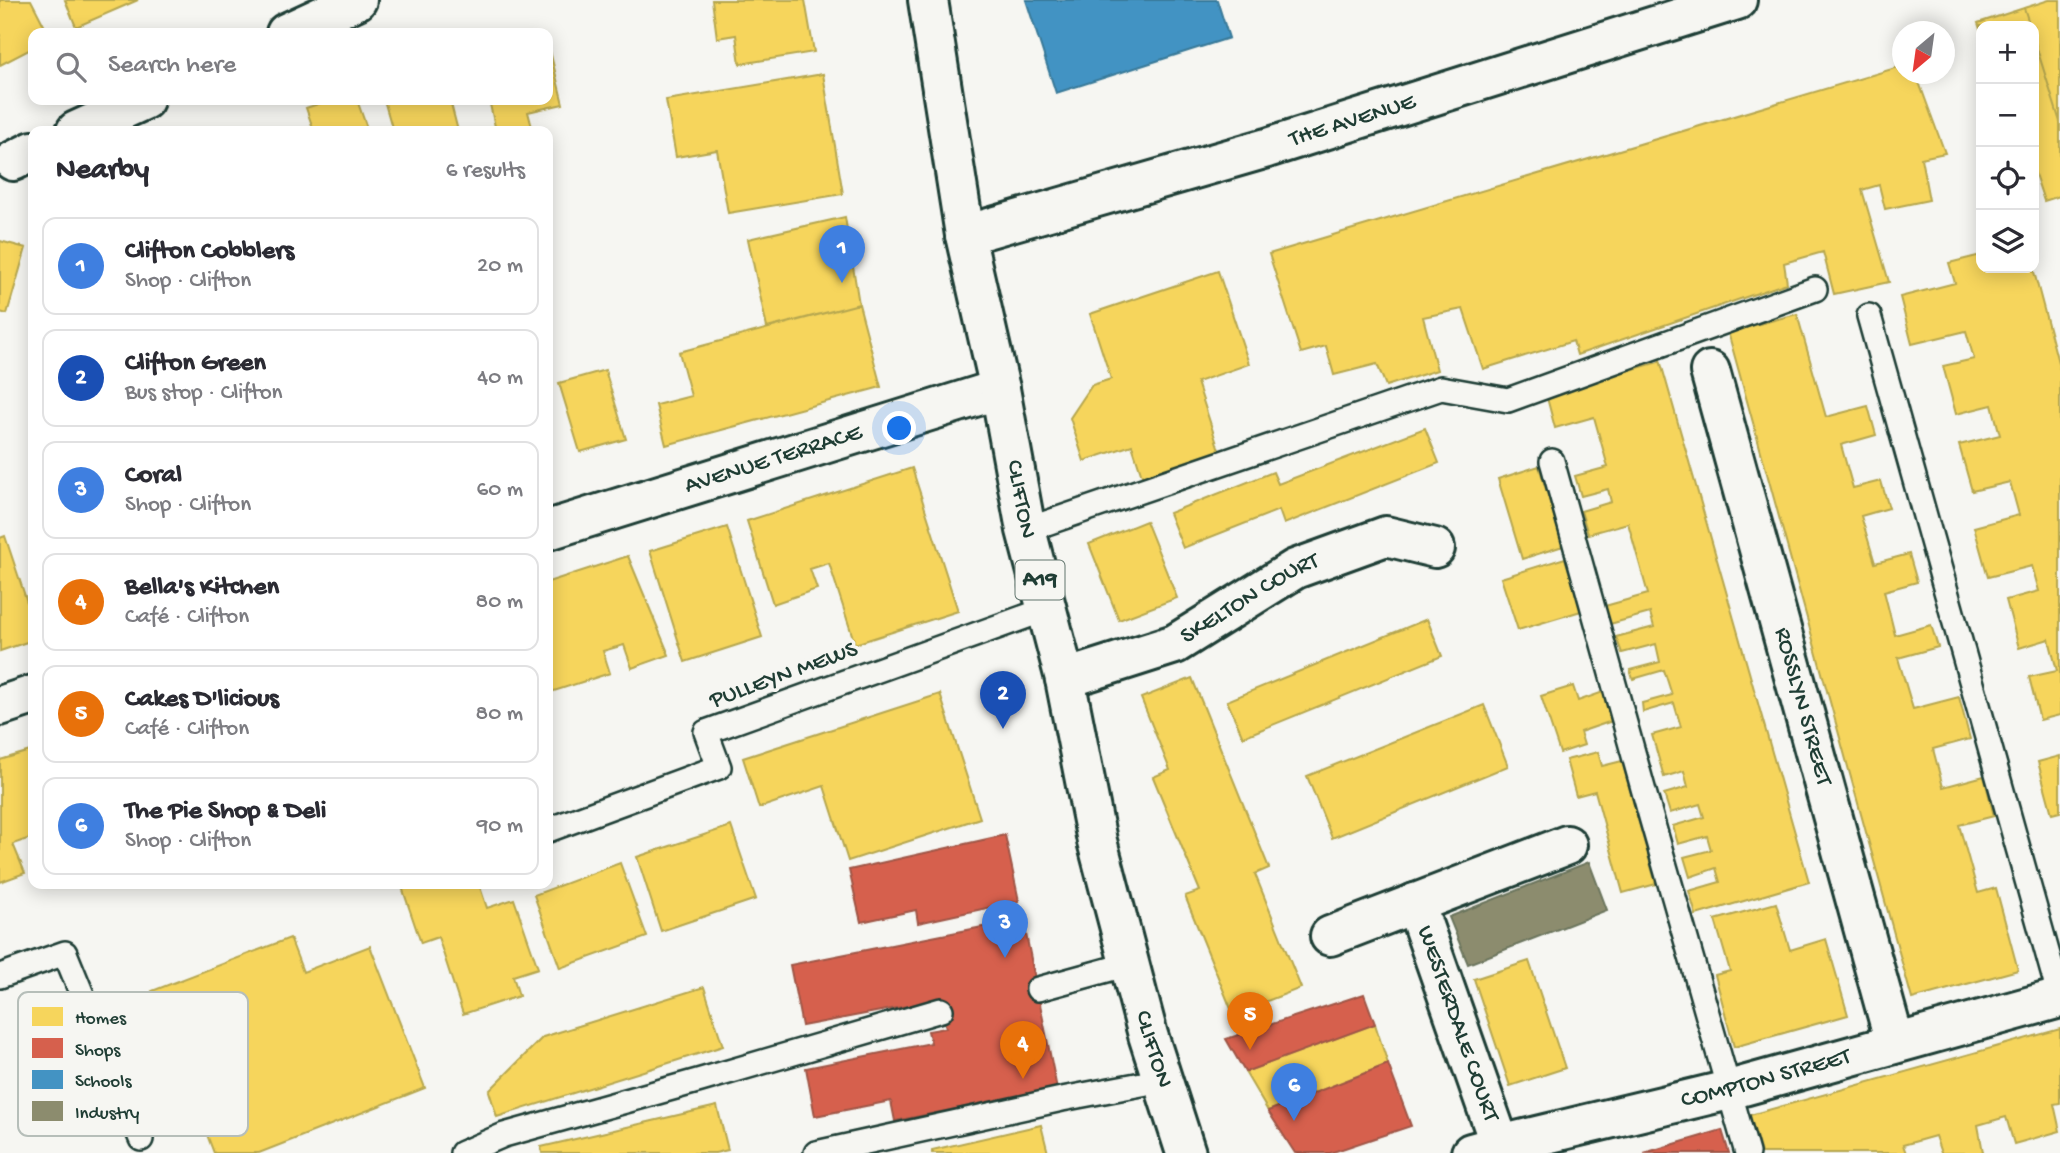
<!DOCTYPE html>
<meta charset="utf-8">
<style>
:root{--surface:#fff;--page:#f7f7f7;--text:#2b2b33;--muted:#7c7c81;--line:#e1e1e2;--accent:#0b8043}
body{margin:0;font-family:"Gochi Hand",sans-serif;background:var(--page);color:var(--text)}
.controls{position:absolute;right:21px;top:21px;display:grid;overflow:hidden;border-radius:14px;box-shadow:0 4px 18px #0003}
.controls button{width:63px;height:63px;display:grid;place-items:center;padding:0;border:0;border-bottom:2px solid var(--line);background:var(--surface);color:var(--text);font:35px sans-serif}
.compass{position:absolute;left:1892px;top:21px;width:63px;height:63px;border-radius:50%;background:var(--surface);box-shadow:0 4px 18px #0003;rotate:209deg}
.you{position:absolute;left:900px;top:429px;width:24px;height:24px;margin:-18px;border:5px solid #fff;border-radius:50%;background:#1a73e8;box-shadow:0 0 0 10px #1a73e833}
.badge{display:grid;place-items:center;width:46px;height:46px;border-radius:50%;background:var(--accent);color:#fff;font-size:23px;font-weight:700}
.pin{position:absolute;translate:-50% -58px;filter:drop-shadow(0 2px 4px #0008)}
.pin::after{content:'';position:absolute;top:37px;width:24px;height:21px;background:inherit;clip-path:polygon(0 0,100% 0,50% 100%)}
.list{margin:0;padding:0;list-style:none}
h2{display:flex;justify-content:space-between;align-items:center;height:91px;margin:0;padding:0 28px;font-size:30px}
h2 small{font-size:23px;font-weight:400;color:var(--muted)}
.list li{display:grid;grid-template-columns:46px 1fr auto;gap:21px;align-items:center;box-sizing:border-box;height:98px;margin:0 14px 14px;padding:0 14px;border:2px solid var(--line);border-radius:14px}
.list b{display:block;font-size:26px;white-space:nowrap}
.list p{margin:0;font-size:23px;white-space:nowrap;color:var(--muted)}
.list em{font-size:23px;font-style:normal;color:var(--muted)}
.icon{flex:none;width:38px;height:38px;fill:none;stroke:currentColor;stroke-width:2;stroke-linecap:round;stroke-linejoin:round}
.map{position:relative;flex:none;width:2060px;height:1153px;overflow:hidden}
.search{position:absolute;background:var(--surface);box-shadow:0 4px 18px #0003;left:28px;top:28px;width:525px;height:77px;display:flex;align-items:center;gap:18px;box-sizing:border-box;padding:0 24px;border-radius:14px;color:var(--muted);font-size:26px}
.panel{position:absolute;background:var(--surface);box-shadow:0 4px 18px #0003;left:28px;top:126px;width:525px;height:763px;border-radius:14px}
.map>svg:first-child{display:block}
.homes{fill:#f6d55c;stroke:#b6a750;stroke-width:2}
.shops{fill:#d6604d;stroke:#9f5646;stroke-width:2}
.schools{fill:#4393c3;stroke:#387998;stroke-width:2}
.industry{fill:#8c8c6e;stroke:#6b745d;stroke-width:2}
.lines{fill:none;stroke-linecap:round;stroke-linejoin:round}
.lane-casing{stroke:#1f3d34;stroke-width:28}
.street-casing{stroke:#1f3d34;stroke-width:44}
.primary-casing{stroke:#1f3d34;stroke-width:44}
.lane{stroke:#f6f6f2;stroke-width:23}
.street{stroke:#f6f6f2;stroke-width:38}
.primary{stroke:#f6f6f2;stroke-width:38}
.labels{text-anchor:middle;dominant-baseline:central;stroke-width:7;stroke-linejoin:round;paint-order:stroke}
.shield{fill:#f6f6f2;stroke:#60746d;stroke-width:2}
.shield-label{font-size:23px;font-weight:bold;fill:#1f3d34}
.street-label{font-size:24px;fill:#1f3d34;stroke:#f6f6f2}
.key{fill:#f6f6f2;stroke:#b6beb9;stroke-width:2}
.key-label{font-size:19px;fill:#1f3d34}
</style>
<div class="map">
<svg width="2060" height="1153" viewBox="0 0 2060 1153">
<rect width="100%" height="100%" fill="#f6f6f2"/>
<filter id="ink" filterUnits="userSpaceOnUse"><feTurbulence type="fractalNoise" baseFrequency=".0143" numOctaves="2"/><feDisplacementMap in="SourceGraphic" scale="14" xChannelSelector="R" yChannelSelector="G"/><feConvolveMatrix kernelMatrix="1 2 1 2 8 2 1 2 1" color-interpolation-filters="sRGB"/></filter>
<g filter="url(#ink)">
<!-- homes -->
<path class="homes" d="M 0,0 L 31,0 L 48,33 L 33,33 L 33,48 L 0,65 Z
M 65,0 L 138,0 L 76,27 Z
M 712,0 L 805,0 L 814,52 L 740,64 L 736,35 L 717,38 Z
M 2049,0 L 2060,0 L 2060,122 L 2034,39 L 2034,26 L 2030,26 L 2024,8 Z
M 2024,8 L 2030,26 L 1981,26 L 1981,32 L 1978,23 Z
M 2034,39 L 2060,122 L 2060,196 L 2044,201 L 2034,171 Z
M 548,43 L 563,104 L 528,112 L 533,131 L 496,131 L 489,100 L 548,100 Z
M 1902,66 L 1902,74 L 1916,74 L 1945,153 L 1921,158 L 1929,200 L 1885,209 L 1879,185 L 1862,190 L 1889,282 L 1834,294 L 1823,252 L 1784,263 L 1787,283 L 1577,355 L 1573,341 L 1483,369 L 1463,309 L 1423,317 L 1437,370 L 1386,386 L 1377,364 L 1334,375 L 1326,346 L 1301,353 L 1269,254 Z
M 823,74 L 843,194 L 728,213 L 717,150 L 676,157 L 666,100 Z
M 330,100 L 357,100 L 368,131 L 314,131 L 306,108 Z
M 384,100 L 450,100 L 458,131 L 393,131 Z
M 845,217 L 859,304 L 767,328 L 748,239 Z
M 0,241 L 26,248 L 7,314 L 0,312 Z
M 1981,255 L 1981,268 L 2033,268 L 2060,370 L 2060,715 L 2040,720 L 2029,677 L 2057,671 L 2049,639 L 2019,648 L 2006,600 L 2039,591 L 2032,566 L 1988,577 L 1974,527 L 2019,515 L 2010,482 L 1972,491 L 1959,445 L 2000,435 L 1992,405 L 1956,414 L 1943,366 L 1974,359 L 1966,331 L 1912,344 L 1900,297 L 1955,283 L 1949,263 Z
M 1218,271 L 1249,364 L 1197,382 L 1222,459 L 1145,485 L 1132,445 L 1084,461 L 1070,418 L 1092,385 L 1111,379 L 1090,314 Z
M 859,304 L 881,387 L 666,445 L 656,405 L 691,396 L 679,352 Z
M 1797,314 L 1826,417 L 1868,406 L 1876,435 L 1841,445 L 1853,488 L 1881,481 L 1889,508 L 1861,516 L 1875,563 L 1909,554 L 1917,582 L 1884,591 L 1895,635 L 1931,625 L 1938,647 L 1898,658 L 1913,709 L 1959,697 L 1970,739 L 1933,749 L 1943,787 L 1984,776 L 1994,816 L 1959,825 L 1978,893 L 1996,888 L 2018,970 L 1912,999 L 1728,332 Z
M 1660,360 L 1809,882 L 1696,915 L 1689,891 L 1720,882 L 1716,868 L 1690,877 L 1684,857 L 1711,850 L 1707,836 L 1678,844 L 1673,826 L 1704,817 L 1700,804 L 1670,813 L 1664,794 L 1688,787 L 1684,771 L 1664,777 L 1652,735 L 1681,727 L 1674,703 L 1643,712 L 1642,703 L 1672,695 L 1664,670 L 1633,679 L 1630,670 L 1660,662 L 1656,644 L 1622,653 L 1616,637 L 1654,627 L 1650,613 L 1610,624 L 1605,606 L 1648,594 L 1628,523 L 1588,534 L 1581,511 L 1611,502 L 1608,489 L 1581,496 L 1575,476 L 1608,467 L 1594,417 L 1555,428 L 1546,394 L 1659,362 Z
M 605,370 L 626,439 L 580,452 L 559,383 Z
M 1425,428 L 1439,463 L 1284,524 L 1279,510 L 1183,548 L 1169,513 L 1273,472 L 1278,484 Z
M 1539,466 L 1563,546 L 1522,559 L 1498,479 Z
M 912,468 L 958,611 L 855,644 L 829,563 L 810,569 L 817,589 L 773,604 L 747,521 Z
M 1146,521 L 1177,598 L 1119,620 L 1089,544 Z
M 727,527 L 762,637 L 685,662 L 650,551 Z
M 5,536 L 33,620 L 33,640 L 0,651 L 0,538 Z
M 628,556 L 669,655 L 632,668 L 624,645 L 603,651 L 610,673 L 548,693 L 548,582 Z
M 1565,558 L 1581,611 L 1518,630 L 1501,578 Z
M 1427,619 L 1442,656 L 1243,737 L 1227,701 Z
M 1192,678 L 1269,868 L 1255,874 L 1301,988 L 1233,1014 L 1185,896 L 1200,891 L 1153,777 L 1170,770 L 1141,698 Z
M 1573,686 L 1578,701 L 1606,691 L 1615,720 L 1580,732 L 1584,745 L 1560,753 L 1541,696 Z
M 940,694 L 980,818 L 848,861 L 824,786 L 759,808 L 743,758 Z
M 1484,705 L 1508,766 L 1332,838 L 1307,776 Z
M 33,750 L 33,837 L 13,844 L 25,873 L 0,882 L 0,760 Z
M 1598,752 L 1602,766 L 1622,761 L 1656,884 L 1623,893 L 1595,791 L 1576,796 L 1566,760 Z
M 2060,756 L 2060,812 L 2052,814 L 2038,762 Z
M 731,826 L 756,899 L 661,931 L 637,857 Z
M 620,863 L 647,937 L 560,968 L 534,895 Z
M 401,884 L 479,884 L 487,908 L 514,899 L 538,968 L 513,976 L 519,996 L 463,1014 L 438,937 L 421,943 Z
M 1776,903 L 1790,950 L 1826,939 L 1848,1015 L 1734,1047 L 1715,975 L 1730,971 L 1715,920 Z
M 290,938 L 303,972 L 370,946 L 425,1088 L 259,1153 L 214,1153 L 152,991 Z
M 1529,961 L 1565,1068 L 1510,1086 L 1474,979 Z
M 704,987 L 723,1046 L 497,1117 L 489,1091 L 543,1037 Z
M 1375,1024 L 1388,1064 L 1268,1111 L 1245,1072 Z
M 2060,1029 L 2060,1103 L 2054,1104 L 2060,1131 L 2014,1144 L 2006,1117 L 1978,1125 L 1983,1152 L 1980,1153 L 1941,1153 L 1935,1136 L 1903,1145 L 1906,1153 L 1761,1153 L 1750,1115 Z
M 717,1106 L 728,1150 L 715,1153 L 542,1153 L 541,1147 Z
M 1041,1125 L 1048,1153 L 932,1153 L 932,1150 Z"/>
<!-- shops -->
<path class="shops" d="M 1005,835 L 1019,901 L 918,923 L 916,910 L 861,922 L 849,870 Z
M 1023,919 L 1057,1089 L 895,1121 L 891,1101 L 815,1116 L 806,1068 L 931,1043 L 928,1031 L 946,1028 L 939,1000 L 802,1026 L 790,965 Z
M 1364,994 L 1375,1024 L 1245,1072 L 1226,1039 Z
M 1388,1064 L 1411,1126 L 1330,1153 L 1295,1153 L 1268,1111 Z
M 1722,1130 L 1729,1153 L 1644,1153 Z"/>
<!-- schools -->
<path class="schools" d="M 1026,0 L 1217,0 L 1229,38 L 1056,93 Z"/>
<!-- industry -->
<path class="industry" d="M 1589,862 L 1607,910 L 1468,964 L 1449,917 Z"/>
<g class="lines">
<defs>
<path id="lane" d="M 1869,316 L 2060,998
M 1552,461 L 1651,817 L 1747,1153
M 1026,530 L 1441,388 L 1508,400 L 1815,289
M 548,830 L 719,767 L 706,732 L 1047,609
M 0,976 L 65,953 L 141,1139
M 1038,989 L 1129,964
M 462,1153 L 504,1135 L 701,1080 L 941,1010
M 816,1153 L 1062,1099 L 1163,1080"/>
<g id="street">
<path d="M 286,33 L 357,0"/>
<path d="M 76,131 L 144,100"/>
<path d="M 13,161 L 33,151"/>
<path id="s1" d="M 965,235 L 1267,148 L 1737,0"/>
<path id="s2" d="M 1710,371 L 1895,1043"/>
<path id="s3" d="M 548,530 L 1000,389"/>
<path id="s4" d="M 1065,679 L 1175,644 L 1295,569 L 1386,536 L 1435,548"/>
<path d="M 0,706 L 33,695"/>
<path id="s5" d="M 1415,903 L 1500,1145"/>
<path d="M 1330,936 L 1567,845"/>
<path id="s6" d="M 1471,1153 L 1500,1145 L 1729,1090 L 2060,998"/>
</g>
<g id="primary">
<path id="s7" d="M 928,0 L 965,235 L 1000,389 L 1026,530 L 1065,679 L 1097,841 L 1148,1035 L 1186,1153"/>
</g>
</defs>
<!-- lane casing -->
<use href="#lane" class="lane-casing"/>
<!-- street casing -->
<use href="#street" class="street-casing"/>
<!-- primary casing -->
<use href="#primary" class="primary-casing"/>
<!-- lane -->
<use href="#lane" class="lane"/>
<!-- street -->
<use href="#street" class="street"/>
<!-- primary -->
<use href="#primary" class="primary"/>
</g>
</g>
<g class="labels">
<!-- shield labels -->
<rect class="shield" x="1015.5" y="560.5" width="49" height="39" rx="5"/>
<g class="shield-label">
<text x="1040" y="580">A19</text>
</g>
<!-- street labels -->
<g class="street-label">
<text stroke="none"><textPath href="#s1" startOffset="404">THE AVENUE</textPath></text>
<text stroke="none"><textPath href="#s3" startOffset="236">AVENUE TERRACE</textPath></text>
<text stroke="none"><textPath href="#s7" startOffset="508">CLIFTON</textPath></text>
<text stroke="none"><textPath href="#s4" startOffset="203">SKELTON COURT</textPath></text>
<text transform="translate(784 676) rotate(-20)">PULLEYN MEWS</text>
<text stroke="none"><textPath href="#s2" startOffset="348">ROSSLYN STREET</textPath></text>
<text stroke="none"><textPath href="#s5" startOffset="128">WESTERDALE COURT</textPath></text>
<text stroke="none"><textPath href="#s7" startOffset="1074">CLIFTON</textPath></text>
<text stroke="none"><textPath href="#s6" startOffset="304">COMPTON STREET</textPath></text>
</g>
</g>
<!-- legend -->
<rect x="18" y="992" width="230" height="144" rx="10" class="key"/>
<rect x="32" y="1007" width="31" height="19" fill="#f6d55c"/>
<rect x="32" y="1038" width="31" height="20" fill="#d6604d"/>
<rect x="32" y="1070" width="31" height="19" fill="#4393c3"/>
<rect x="32" y="1101" width="31" height="20" fill="#8c8c6e"/>
<g class="key-label">
<text x="75" y="1023">Homes</text>
<text x="75" y="1055">Shops</text>
<text x="75" y="1086">Schools</text>
<text x="75" y="1118">Industry</text>
</g>
</svg>
<div class="controls">
<button>+</button>
<button>−</button>
<button><svg class="icon" aria-label="locate" viewBox="0 0 24 24"><circle cx="12" cy="12" r="6"/><path d="M12 2v4M12 18v4M2 12h4M18 12h4"/></svg></button>
<button><svg class="icon" aria-label="layers" viewBox="0 0 24 24"><path d="M12 4l9 5-9 5-9-5zM3 14l9 5 9-5"/></svg></button>
</div>
<svg class="compass" viewBox="-18 -18 36 36"><path d="M0-13l5 13h-10z" fill="#e53935"/><path d="M0 13l5-13h-10z" fill="#7c7c81"/></svg>
<div class="you"></div>
<div class="pin badge" style="left:842px;top:283px;background:#3f7fe0">1</div>
<div class="pin badge" style="left:1003px;top:729px;background:#1a4fb4">2</div>
<div class="pin badge" style="left:1005px;top:958px;background:#3f7fe0">3</div>
<div class="pin badge" style="left:1023px;top:1079px;background:#e8710a">4</div>
<div class="pin badge" style="left:1250px;top:1050px;background:#e8710a">5</div>
<div class="pin badge" style="left:1294px;top:1121px;background:#3f7fe0">6</div>
<div class="search"><svg class="icon" aria-label="search" viewBox="0 0 24 24"><circle cx="10" cy="10" r="6"/><path d="M15 15l6 6"/></svg>Search here</div>
<section class="panel">
<h2>Nearby<small>6 results</small></h2>
<ul class="list">
<li><span class="badge" style="background:#3f7fe0">1</span><div><b>Clifton Cobblers</b><p>Shop · Clifton</p></div><em>20 m</em></li>
<li><span class="badge" style="background:#1a4fb4">2</span><div><b>Clifton Green</b><p>Bus stop · Clifton</p></div><em>40 m</em></li>
<li><span class="badge" style="background:#3f7fe0">3</span><div><b>Coral</b><p>Shop · Clifton</p></div><em>60 m</em></li>
<li><span class="badge" style="background:#e8710a">4</span><div><b>Bella's Kitchen</b><p>Café · Clifton</p></div><em>80 m</em></li>
<li><span class="badge" style="background:#e8710a">5</span><div><b>Cakes D'licious</b><p>Café · Clifton</p></div><em>80 m</em></li>
<li><span class="badge" style="background:#3f7fe0">6</span><div><b>The Pie Shop &amp; Deli</b><p>Shop · Clifton</p></div><em>90 m</em></li>
</ul>
</section>
</div>
